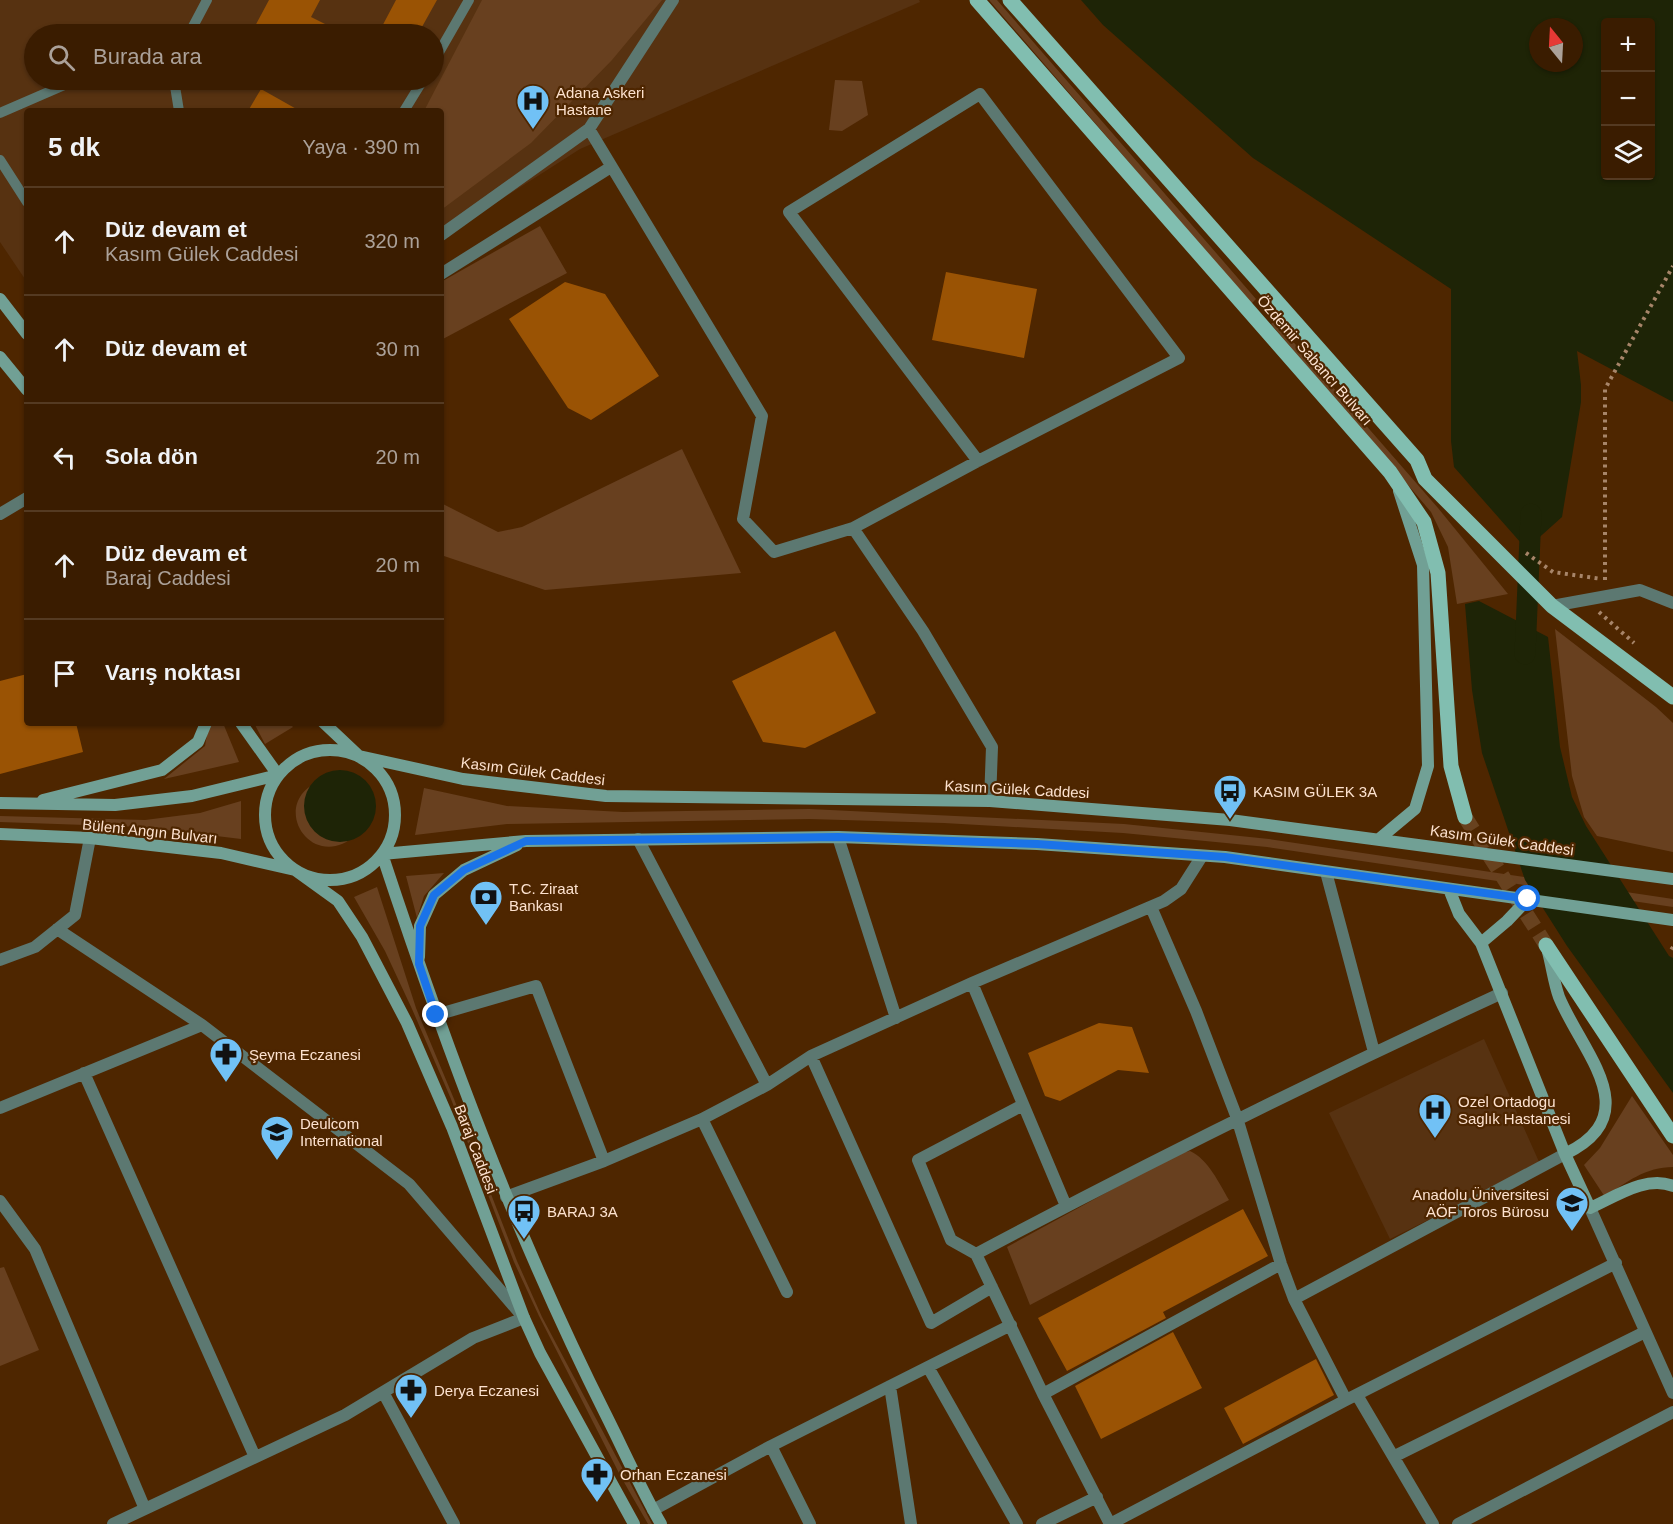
<!DOCTYPE html>
<html lang="tr">
<meta charset="utf-8">
<style>
:root{--surface:#3a1c00;--page:#41250a;--text:#f1f3f6;--muted:#aba199;--line:#543a22}
body{margin:0;font-family:Arial,sans-serif;background:var(--page);color:var(--text)}
.controls{position:absolute;right:18px;top:18px;display:grid;overflow:hidden;border-radius:6px;box-shadow:0 2px 4px #0004}
.controls button{width:54px;height:54px;display:grid;place-items:center;padding:0;border:0;border-bottom:2px solid var(--line);background:var(--surface);color:var(--text);font:30px sans-serif}
.compass{position:absolute;left:1529px;top:18px;width:54px;height:54px;border-radius:50%;background:var(--surface);box-shadow:0 2px 4px #0004;rotate:342deg}
.stop{position:absolute;width:18px;height:18px;margin:-14px;border:4px solid #1a73e8;border-radius:50%;background:#fff}
.stop.end{background:#1a73e8;border-color:#fff;box-shadow:0 2px 6px #0008}
.list{margin:0;padding:0;list-style:none}
h2{display:flex;justify-content:space-between;align-items:center;height:78px;margin:0;padding:0 24px;font-size:26px}
h2 small{font-size:20px;font-weight:400;color:var(--muted)}
.list li{display:grid;grid-template-columns:39px 1fr auto;gap:18px;align-items:center;box-sizing:border-box;height:108px;padding:0 24px;border-top:2px solid var(--line)}
.list b{display:block;font-size:22px;white-space:nowrap}
.list p{margin:0;font-size:20px;white-space:nowrap;color:var(--muted)}
.list em{font-size:20px;font-style:normal;color:var(--muted)}
.icon{flex:none;width:33px;height:33px;fill:none;stroke:currentColor;stroke-width:2;stroke-linecap:round;stroke-linejoin:round}
.map{position:relative;flex:none;width:1673px;height:1524px;overflow:hidden}
.search{position:absolute;background:var(--surface);box-shadow:0 2px 4px #0004;left:24px;top:24px;width:420px;height:66px;display:flex;align-items:center;gap:15px;box-sizing:border-box;padding:0 21px;border-radius:33px;color:var(--muted);font-size:22px}
.panel{position:absolute;background:var(--surface);box-shadow:0 2px 4px #0004;left:24px;top:108px;width:420px;height:618px;border-radius:6px}
.map>svg:first-child{display:block}
.built{fill:#573211;fill-rule:evenodd}
.green{fill:#68401f}
.water{fill:#1e2406;fill-rule:evenodd}
.lines{fill:none;stroke-linecap:round;stroke-linejoin:round}
.canal{stroke:#1e2406;stroke-width:21}
.building{fill:#9a5304}
.primary-tunnel{stroke:#68421f;stroke-width:15;stroke-dasharray:15 8;stroke-linecap:butt}
.path{stroke:#a78569;stroke-width:4;stroke-dasharray:3 4.5;stroke-linecap:butt}
.lane{stroke:#5c7871;stroke-width:10}
.street{stroke:#5c7871;stroke-width:12}
.secondary{stroke:#71a095;stroke-width:12}
.primary{stroke:#81beb0;stroke-width:15}
.route{stroke:#1a73e8;stroke-width:8}
.labels{text-anchor:middle;dominant-baseline:central;stroke-width:4.5;stroke-linejoin:round;paint-order:stroke}
.poi-label{font-size:15px;fill:#fde2cf;stroke:#4e2600;text-anchor:start}
.street-label{font-size:15px;fill:#fde2cf;stroke:#4e2600}
</style>
<div class="map">
<svg width="1673" height="1524" viewBox="0 0 1673 1524">
<rect width="100%" height="100%" fill="#4e2600"/>
<!-- built -->
<path class="built" d="M 0,0 L 919,0 L 920,2 L 580,149 L 441,238 L 441,111 L 27,111 L 27,282 L 0,242 ZM 34,34 L 434,34 L 434,80 L 34,80 Z
M 1484,1039 L 1540,1164 L 1390,1239 L 1329,1113 Z"/>
<!-- green -->
<path class="green" d="M 482,0 L 662,0 L 612,60 L 531,143 L 441,210 L 441,111 L 424,111 Z
M 989,0 L 997,0 L 1256,299 L 1251,304 Z
M 835,80 L 862,81 L 868,115 L 842,131 L 829,130 Z
M 540,226 L 567,273 L 441,340 L 441,282 Z
M 1275,321 L 1438,508 L 1508,594 L 1457,604 L 1448,547 L 1431,512 L 1271,324 Z
M 682,449 L 741,573 L 545,590 L 441,555 L 441,503 L 498,532 L 522,527 Z
M 1555,629 L 1656,707 L 1673,723 L 1673,852 L 1597,836 L 1584,817 L 1572,776 Z
M 209,723 L 223,723 L 239,762 L 164,779 L 205,746 Z
M 254,723 L 289,723 L 293,727 L 265,744 Z
M 322,780 L 357,834 C 312,876 265,802 322,780 Z
M 424,788 L 507,806 L 623,812 L 809,809 L 1124,824 L 1269,839 L 1673,899 L 1673,907 L 1267,847 L 1123,833 L 944,823 L 810,819 L 507,824 L 415,835 Z
M 241,801 L 241,839 L 143,827 L 0,822 L 0,816 L 145,820 L 200,813 Z
M 444,873 L 424,896 L 417,918 L 406,876 Z
M 377,887 L 416,1008 L 454,1099 L 517,1261 L 542,1317 L 652,1524 L 648,1524 L 621,1477 L 539,1316 L 514,1262 L 451,1099 L 412,1009 L 385,951 L 354,897 Z
M 1632,1096 L 1673,1155 L 1673,1167 C 1646,1167 1626,1182 1605,1197 L 1584,1165 L 1600,1148 Z
M 1190,1151 C 1208,1159 1219,1183 1229,1200 L 1030,1305 L 1007,1247 L 1177,1154 Z
M 4,1267 L 39,1350 L 0,1366 L 0,1268 Z"/>
<!-- water -->
<path class="water" d="M 1081,0 L 1673,0 L 1673,402 L 1577,351 L 1581,385 L 1581,402 L 1562,517 L 1533,543 L 1521,543 L 1454,467 L 1451,441 L 1451,289 L 1253,158 L 1103,25 ZM 1606,22 L 1650,22 L 1650,176 L 1606,176 ZM 1538,27 L 1574,27 L 1574,63 L 1538,63 Z
M 1479,601 L 1548,637 L 1560,747 L 1572,797 L 1586,826 L 1669,956 L 1673,958 L 1673,1093 L 1567,946 L 1525,880 L 1482,753 L 1472,690 L 1465,604 Z
M304 806a36 36 0 1 1 72 0a36 36 0 1 1-72 0Z"/>
<g class="lines">
<!-- canal -->
<path class="canal" d="M 1525,654 L 1531,514"/>
</g>
<!-- building -->
<path class="building" d="M 269,0 L 320,0 L 311,17 L 345,34 L 268,34 L 254,28 Z
M 396,0 L 437,0 L 418,34 L 378,34 Z
M 261,89 L 300,111 L 248,111 Z
M 946,272 L 1037,289 L 1024,358 L 932,340 Z
M 565,282 L 605,294 L 659,376 L 591,420 L 568,408 L 509,319 Z
M 835,631 L 876,713 L 805,748 L 763,742 L 732,681 Z
M 27,674 L 27,723 L 76,723 L 83,752 L 0,774 L 0,681 Z
M 1099,1023 L 1132,1027 L 1149,1073 L 1118,1070 L 1060,1101 L 1045,1096 L 1028,1053 Z
M 1243,1209 L 1268,1256 L 1163,1312 L 1166,1318 L 1067,1371 L 1038,1318 Z
M 1173,1332 L 1202,1388 L 1101,1439 L 1075,1386 Z
M 1316,1359 L 1334,1395 L 1243,1444 L 1224,1408 Z"/>
<g class="lines">
<!-- primary-tunnel -->
<path class="primary-tunnel" d="M 1465,817 L 1546,945"/>
<!-- path -->
<path class="path" d="M 1526,553 L 1553,572 L 1602,579
M 1605,580 L 1605,389 L 1673,266
M 1599,612 L 1634,643
M 1673,947 L 1671,950 L 1673,952"/>
<!-- lane -->
<path class="lane" d="M 189,34 L 207,0
M 434,61 L 469,0
M 174,80 L 179,111
M 404,111 L 423,80
M 0,113 L 76,80
M 0,160 L 27,202"/>
<!-- street -->
<path class="street" d="M 589,129 L 762,416 L 743,519 L 774,552 L 853,528 L 923,631 L 992,747 L 990,801
M 441,235 L 589,129 L 673,0
M 441,274 L 611,167
M 0,514 L 27,498
M 853,528 L 978,461 L 1179,358 L 980,94 L 789,212 L 978,461
M 1552,606 L 1640,590 L 1673,603
M 838,837 L 896,1018
M 638,839 L 767,1085
M 1326,872 L 1374,1052
M 1151,907 L 1196,1011 L 1237,1118 L 1281,1264 L 1294,1299 L 1346,1400
M 57,929 L 202,1025 L 409,1184 L 524,1318 L 473,1338 L 345,1415 L 113,1524
M 0,960 L 35,947 L 75,915 L 90,838
M 972,983 L 1066,1206
M 436,1015 L 536,986 L 604,1161
M 811,1056 L 931,1323 L 992,1287
M 84,1073 L 255,1457
M 1023,1105 L 918,1160 L 951,1240 L 976,1254 L 1043,1394 L 1110,1524 L 1346,1400 L 1616,1263
M 0,1108 L 202,1025
M 702,1119 L 787,1292
M 506,1197 L 604,1161 L 702,1119 L 767,1085 L 811,1056 L 972,983 L 1164,901 L 1181,889 L 1202,856
M 0,1201 L 35,1249 L 145,1509
M 1590,1208 L 1673,1393
M 976,1254 C 1149,1162 1324,1075 1502,993
M 1294,1299 L 1565,1154
M 928,1367 L 1017,1524
M 890,1386 L 911,1524
M 383,1392 L 454,1524
M 1043,1394 L 1281,1264
M 1357,1395 L 1433,1524
M 771,1446 L 810,1524
M 1395,1456 L 1645,1332
M 653,1510 L 771,1446 L 1011,1325
M 1042,1524 L 1097,1497
M 1458,1524 L 1673,1412"/>
<!-- secondary -->
<path class="secondary" d="M 0,299 L 27,334
M 0,357 L 27,390
M 241,723 L 278,775
M 324,723 L 359,756 L 463,779 L 606,796 L 990,801 L 1230,820 L 1673,879
M265 815a65 65 0 1 1 130 0a65 65 0 1 1-130 0Z
M 43,800 L 162,770 L 198,742 L 206,723
M 0,803 L 115,805 L 192,796 L 278,775
M 0,834 L 90,838 L 221,853 L 295,870 L 338,901 L 362,937 L 407,1023 L 452,1127 L 524,1318 L 540,1353 L 634,1524
M 1379,839 L 1415,809 L 1428,766 L 1423,565 L 1399,491
M 382,854 L 526,841 L 838,837 L 1037,844 L 1225,857 L 1673,920
M 382,854 C 445,1045 515,1234 606,1415 C 624,1451 641,1489 661,1524
M 1449,889 L 1459,914 L 1481,943 L 1565,1154 L 1590,1208 C 1615,1197 1646,1175 1673,1186
M 1481,943 L 1507,921 L 1528,899
M 1548,952 C 1552,967 1554,983 1559,997 C 1582,1053 1648,1114 1565,1154
M 419,957 L 420,926 L 434,895 L 464,870 L 517,845"/>
<!-- primary -->
<path class="primary" d="M 977,0 L 1390,472 L 1424,522 L 1438,573 L 1451,766 L 1465,817
M 1010,0 L 1417,460 L 1425,479 L 1552,606 L 1673,697
M 1546,945 L 1673,1136"/>
</g>
<g class="lines">
<!-- route -->
<path class="route" d="M 436,1015 L 419,964 L 420,926 L 434,895 L 464,870 L 526,841 L 838,837 L 1037,844 L 1225,857 L 1528,899"/>
</g>
<!-- icons -->
<defs>
<symbol id="hospital-pin" viewBox="-11 -11 22 30"><path d="M0 17L-7.5 6A9.5 9.5 0 1 1 7.5 6Z" fill="#71c1f5" stroke="#4e2600"/><path d="M-5-5h3v3.5h4V-5h3V5h-3V1.5h-4V5h-3Z" fill="#111"/></symbol>
<symbol id="bus-pin" viewBox="-11 -11 22 30"><path d="M0 17L-7.5 6A9.5 9.5 0 1 1 7.5 6Z" fill="#71c1f5" stroke="#4e2600"/><path d="M-5-6H5V4H4V6H2V4H-2V6H-4V4H-5ZM-3.5-4V0h7V-4ZM-3.5 1.2v1.5H-2V1.2ZM2 1.2v1.5H3.5V1.2Z" fill="#111"/></symbol>
<symbol id="bank-pin" viewBox="-11 -11 22 30"><path d="M0 17L-7.5 6A9.5 9.5 0 1 1 7.5 6Z" fill="#71c1f5" stroke="#4e2600"/><path d="M-6-4H6V4H-6ZM0-2.3a2.3 2.3 0 1 0 0 4.6a2.3 2.3 0 1 0 0-4.6Z" fill="#111"/></symbol>
<symbol id="pharmacy-pin" viewBox="-11 -11 22 30"><path d="M0 17L-7.5 6A9.5 9.5 0 1 1 7.5 6Z" fill="#71c1f5" stroke="#4e2600"/><path d="M-2-6h4v4h4v4h-4v4h-4v-4h-4v-4h4Z" fill="#111"/></symbol>
<symbol id="school-pin" viewBox="-11 -11 22 30"><path d="M0 17L-7.5 6A9.5 9.5 0 1 1 7.5 6Z" fill="#71c1f5" stroke="#4e2600"/><path d="M0-5L7-2L0 1L-7-2ZM-4 1L0 2.5L4 1V4Q0 6-4 4Z" fill="#111"/></symbol>
<symbol id="university-pin" viewBox="-11 -11 22 30"><path d="M0 17L-7.5 6A9.5 9.5 0 1 1 7.5 6Z" fill="#71c1f5" stroke="#4e2600"/><path d="M0-5L7-2L0 1L-7-2ZM-4 1L0 2.5L4 1V4Q0 6-4 4Z" fill="#111"/></symbol>
</defs>
<g fill-rule="evenodd">
<use href="#hospital-pin" x="514" y="82" width="38" height="52"/>
<use href="#bus-pin" x="1211" y="772" width="38" height="52"/>
<use href="#bank-pin" x="467" y="878" width="38" height="52"/>
<use href="#pharmacy-pin" x="207" y="1035" width="38" height="52"/>
<use href="#hospital-pin" x="1416" y="1091" width="38" height="52"/>
<use href="#school-pin" x="258" y="1113" width="38" height="52"/>
<use href="#university-pin" x="1553" y="1184" width="38" height="52"/>
<use href="#bus-pin" x="505" y="1192" width="38" height="52"/>
<use href="#pharmacy-pin" x="392" y="1371" width="38" height="52"/>
<use href="#pharmacy-pin" x="578" y="1455" width="38" height="52"/>
</g>
<g class="labels">
<!-- poi labels -->
<g class="poi-label">
<text x="556" y="92">Adana Askeri<tspan x="556" dy="17">Hastane</tspan></text>
<text x="1253" y="791">KASIM GÜLEK 3A</text>
<text x="509" y="888">T.C. Ziraat<tspan x="509" dy="17">Bankası</tspan></text>
<text x="249" y="1054">Şeyma Eczanesi</text>
<text x="1458" y="1101">Ozel Ortadogu<tspan x="1458" dy="17">Saglık Hastanesi</tspan></text>
<text x="300" y="1123">Deulcom<tspan x="300" dy="17">International</tspan></text>
<text x="1549" y="1194" text-anchor="end">Anadolu Üniversitesi<tspan x="1549" dy="17">AÖF Toros Bürosu</tspan></text>
<text x="547" y="1211">BARAJ 3A</text>
<text x="434" y="1390">Derya Eczanesi</text>
<text x="620" y="1474">Orhan Eczanesi</text>
</g>
<!-- street labels -->
<g class="street-label">
<text transform="translate(1315 360) rotate(49)">Özdemir Sabancı Bulvarı</text>
<text transform="translate(533 771) rotate(7)">Kasım Gülek Caddesi</text>
<text transform="translate(1017 789) rotate(3)">Kasım Gülek Caddesi</text>
<text transform="translate(150 831) rotate(6)">Bülent Angın Bulvarı</text>
<text transform="translate(1502 840) rotate(8)">Kasım Gülek Caddesi</text>
<text transform="translate(476 1149) rotate(69)">Baraj Caddesi</text>
</g>
</g>
</svg>
<div class="controls">
<button>+</button>
<button>−</button>
<button><svg class="icon" aria-label="layers" viewBox="0 0 24 24"><path d="M12 4l9 5-9 5-9-5zM3 14l9 5 9-5"/></svg></button>
</div>
<svg class="compass" viewBox="-18 -18 36 36"><path d="M0-13l5 13h-10z" fill="#e53935"/><path d="M0 13l5-13h-10z" fill="#aba199"/></svg>
<div class="stop" style="left:1528px;top:899px"></div>
<div class="stop end" style="left:436px;top:1015px"></div>
<div class="search"><svg class="icon" aria-label="search" viewBox="0 0 24 24"><circle cx="10" cy="10" r="6"/><path d="M15 15l6 6"/></svg>Burada ara</div>
<section class="panel">
<h2>5 dk<small>Yaya · 390 m</small></h2>
<ul class="list">
<li><svg class="icon" aria-label="ahead" viewBox="0 0 24 24"><path d="M12 20V5M6 11l6-6 6 6"/></svg><div><b>Düz devam et</b><p>Kasım Gülek Caddesi</p></div><em>320 m</em></li>
<li><svg class="icon" aria-label="ahead" viewBox="0 0 24 24"><path d="M12 20V5M6 11l6-6 6 6"/></svg><div><b>Düz devam et</b></div><em>30 m</em></li>
<li><svg class="icon" aria-label="left" viewBox="0 0 24 24"><path d="M17 20v-9H6M10 6l-5 5 5 5"/></svg><div><b>Sola dön</b></div><em>20 m</em></li>
<li><svg class="icon" aria-label="ahead" viewBox="0 0 24 24"><path d="M12 20V5M6 11l6-6 6 6"/></svg><div><b>Düz devam et</b><p>Baraj Caddesi</p></div><em>20 m</em></li>
<li><svg class="icon" aria-label="arrive" viewBox="0 0 24 24"><path d="M6 21V4h12l-3 4 3 4H6"/></svg><div><b>Varış noktası</b></div></li>
</ul>
</section>
</div>
